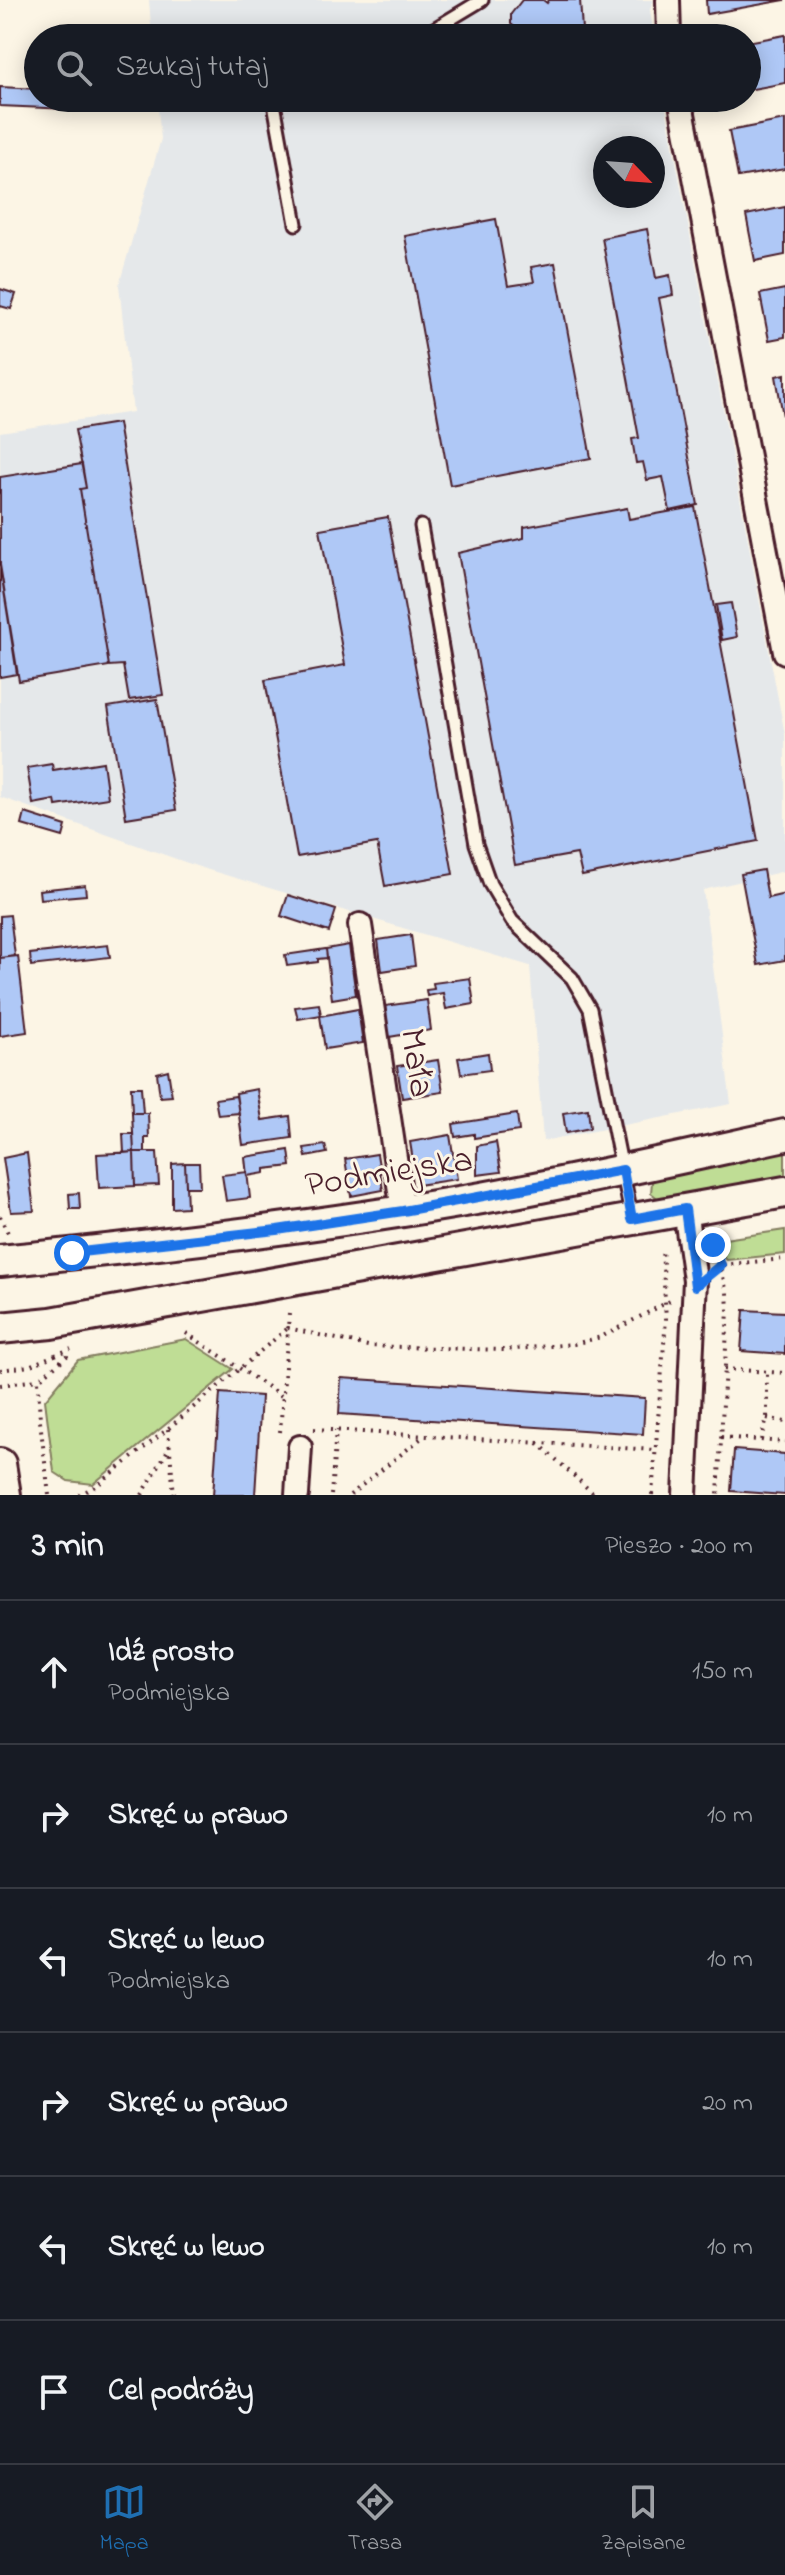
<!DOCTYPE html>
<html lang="pl">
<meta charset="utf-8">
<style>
:root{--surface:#171b24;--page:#20242c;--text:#f1f3f6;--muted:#9ea1a6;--line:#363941;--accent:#1f6fb2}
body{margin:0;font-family:"Indie Flower",sans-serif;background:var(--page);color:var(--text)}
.compass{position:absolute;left:593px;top:136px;width:72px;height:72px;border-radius:50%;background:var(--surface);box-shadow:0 4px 20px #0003;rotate:115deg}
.stop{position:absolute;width:24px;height:24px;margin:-18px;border:6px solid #1a73e8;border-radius:50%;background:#fff}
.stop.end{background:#1a73e8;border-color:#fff;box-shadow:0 2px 8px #0008}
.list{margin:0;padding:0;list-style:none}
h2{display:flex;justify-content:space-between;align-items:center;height:104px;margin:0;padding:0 32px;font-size:34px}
h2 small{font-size:26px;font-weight:400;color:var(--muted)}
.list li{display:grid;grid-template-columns:52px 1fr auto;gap:24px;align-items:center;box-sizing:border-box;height:144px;padding:0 32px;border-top:2px solid var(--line)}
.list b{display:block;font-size:30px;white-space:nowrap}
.list p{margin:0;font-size:26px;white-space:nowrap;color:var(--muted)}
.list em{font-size:26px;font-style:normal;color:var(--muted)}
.icon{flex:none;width:44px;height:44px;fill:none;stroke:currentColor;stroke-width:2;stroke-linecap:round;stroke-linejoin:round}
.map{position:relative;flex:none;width:785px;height:1495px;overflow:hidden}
.search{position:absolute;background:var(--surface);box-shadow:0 4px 20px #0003;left:24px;right:24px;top:24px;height:88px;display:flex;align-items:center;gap:20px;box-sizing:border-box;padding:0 28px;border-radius:44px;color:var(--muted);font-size:30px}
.sheet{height:968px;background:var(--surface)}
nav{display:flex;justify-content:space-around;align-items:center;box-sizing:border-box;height:112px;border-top:2px solid var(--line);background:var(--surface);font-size:22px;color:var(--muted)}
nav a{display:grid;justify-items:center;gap:4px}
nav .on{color:var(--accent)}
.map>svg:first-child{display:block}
.built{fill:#e5e8ea;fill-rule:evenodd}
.green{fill:#bfdd95;stroke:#847e60;stroke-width:2}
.building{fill:#afc8f6;stroke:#4a1f2b;stroke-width:2}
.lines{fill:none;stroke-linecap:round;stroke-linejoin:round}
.lane-casing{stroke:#4a1f2b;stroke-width:17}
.street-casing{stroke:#4a1f2b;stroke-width:28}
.secondary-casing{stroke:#4a1f2b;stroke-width:36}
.path{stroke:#4a1f2b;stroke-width:4;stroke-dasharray:2 6;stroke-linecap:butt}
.lane{stroke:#fcf5e5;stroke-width:11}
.street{stroke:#fcf5e5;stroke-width:22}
.secondary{stroke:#fcf5e5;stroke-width:30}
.route{stroke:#1a73e8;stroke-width:10}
.labels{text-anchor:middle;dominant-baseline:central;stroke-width:6;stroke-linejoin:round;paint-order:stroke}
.street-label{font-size:36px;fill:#4a1f2b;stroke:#fcf5e5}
</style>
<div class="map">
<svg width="785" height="1495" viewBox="0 0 785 1495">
<rect width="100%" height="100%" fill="#fcf5e5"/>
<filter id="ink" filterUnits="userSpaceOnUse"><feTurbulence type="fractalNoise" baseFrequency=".0125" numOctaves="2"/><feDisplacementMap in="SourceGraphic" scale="16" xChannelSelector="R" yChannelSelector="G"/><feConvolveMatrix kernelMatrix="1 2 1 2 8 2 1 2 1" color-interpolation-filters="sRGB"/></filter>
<g filter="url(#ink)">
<!-- built -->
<path class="built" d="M 149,0 L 653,0 L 650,10 L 654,38 L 152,38 Z
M 157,98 L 664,98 L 785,735 L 785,871 L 703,890 L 731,1104 L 543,1141 L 530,966 L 202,868 L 0,797 L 0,432 L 133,412 L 119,285 L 161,139 ZM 605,148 L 653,148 L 653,196 L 605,196 Z"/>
<!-- green -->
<path class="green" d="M 785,1151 L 785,1178 L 660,1200 L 651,1193 L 652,1182 L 657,1178 Z
M 785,1230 L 785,1254 L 727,1260 L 718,1252 L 720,1244 L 725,1239 Z
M 186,1339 L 233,1369 L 93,1484 L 68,1481 L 54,1472 L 45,1400 L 78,1360 Z"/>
<!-- building -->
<path class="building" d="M 522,0 L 543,0 L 547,3 L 549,0 L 580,0 L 582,30 L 576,38 L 528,38 L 511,24 L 511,14 Z
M 706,0 L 785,0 L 707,14 Z
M 785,35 L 785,83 L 747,90 L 747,42 Z
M 0,87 L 38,89 L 38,98 L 70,98 L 69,109 L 0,106 Z
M 785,120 L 785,169 L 738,177 L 729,131 Z
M 785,207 L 785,255 L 755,261 L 746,215 Z
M 496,219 L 508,286 L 534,282 L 531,267 L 555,263 L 591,458 L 450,485 L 405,236 Z
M 647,229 L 656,278 L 670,275 L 673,295 L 659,298 L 698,505 L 670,511 L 663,477 L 647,480 L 643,462 L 636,463 L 632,439 L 639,438 L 602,238 Z
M 0,289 L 16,294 L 11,309 L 0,306 Z
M 785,289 L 785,337 L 769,340 L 760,294 Z
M 785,374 L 785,421 L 784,422 L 776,376 Z
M 118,423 L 163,695 L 129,700 L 123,665 L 109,666 L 80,489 L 86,488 L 75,430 Z
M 82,464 L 86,488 L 80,489 L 109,666 L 19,681 L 0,565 L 0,477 Z
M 695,507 L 758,841 L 582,876 L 577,854 L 515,865 L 458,553 L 524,538 L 524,527 L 627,508 L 629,519 Z
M 388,517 L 453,874 L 385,886 L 377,843 L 297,857 L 265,680 L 345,665 L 320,529 Z
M 0,565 L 17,674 L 0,677 Z
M 731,603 L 737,637 L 722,640 L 716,605 Z
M 157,699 L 176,810 L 126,818 L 108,707 Z
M 103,762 L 108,798 L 56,806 L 55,800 L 33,804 L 27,768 L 52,764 L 53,770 Z
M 25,813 L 66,826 L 63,837 L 22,825 Z
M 763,870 L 768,898 L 785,894 L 785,960 L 758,965 L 741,874 Z
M 85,885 L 86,895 L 40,899 L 39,890 Z
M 288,895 L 336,910 L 329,932 L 281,916 Z
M 10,915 L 15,956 L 0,958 L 0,916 Z
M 411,935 L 415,966 L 382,971 L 378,940 Z
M 108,945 L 110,957 L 31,966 L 30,954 Z
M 349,945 L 356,995 L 332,999 L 326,949 Z
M 326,949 L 327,958 L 318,959 L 318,962 L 287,966 L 285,955 Z
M 18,956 L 27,1032 L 0,1036 L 0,958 Z
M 470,978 L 474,1004 L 446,1009 L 443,993 L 427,996 L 426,990 L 434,989 L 433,983 Z
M 427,1000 L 431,1030 L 389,1037 L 385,1006 Z
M 319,1004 L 321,1015 L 298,1019 L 295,1007 Z
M 358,1009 L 363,1043 L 325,1049 L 320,1016 Z
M 488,1053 L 490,1070 L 461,1074 L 458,1058 Z
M 438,1060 L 443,1092 L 402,1098 L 397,1066 Z
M 168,1070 L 172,1096 L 160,1097 L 157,1073 Z
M 131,1087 L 141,1087 L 143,1113 L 132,1113 Z
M 257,1089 L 262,1120 L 290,1116 L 292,1138 L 243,1145 L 236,1093 Z
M 236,1096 L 239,1113 L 218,1115 L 215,1099 Z
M 588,1109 L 590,1128 L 566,1133 L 563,1113 Z
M 132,1113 L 148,1113 L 149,1138 L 145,1138 L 145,1152 L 134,1152 Z
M 517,1114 L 519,1131 L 474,1138 L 474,1134 L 455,1137 L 453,1124 Z
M 123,1134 L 133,1134 L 134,1152 L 124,1153 Z
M 450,1135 L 457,1179 L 417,1185 L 410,1142 Z
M 496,1142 L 501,1172 L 477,1175 L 477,1146 Z
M 325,1145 L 327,1153 L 306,1157 L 304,1148 Z
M 289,1150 L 291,1166 L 265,1169 L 265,1173 L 247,1176 L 245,1157 Z
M 134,1152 L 135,1186 L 99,1188 L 97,1154 Z
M 134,1152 L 157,1152 L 159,1185 L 135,1186 Z
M 27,1153 L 34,1211 L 11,1212 L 3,1158 Z
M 377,1154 L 383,1190 L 351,1196 L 345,1159 Z
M 185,1163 L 187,1207 L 172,1208 L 172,1164 Z
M 185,1163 L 199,1163 L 200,1187 L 186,1187 Z
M 247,1172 L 250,1198 L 226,1201 L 222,1175 Z
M 79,1193 L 80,1209 L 70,1209 L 69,1194 Z
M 744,1310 L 785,1312 L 785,1354 L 741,1351 Z
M 341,1378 L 645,1398 L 643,1434 L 339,1414 Z
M 220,1393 L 261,1396 L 255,1495 L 213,1495 Z
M 734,1450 L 785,1454 L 785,1495 L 731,1491 Z"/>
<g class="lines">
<defs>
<path id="lane" d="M 419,38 L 482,0
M 273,98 L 296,224
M 421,526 L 476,844 L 490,884 L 512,921 L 572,978 L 590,1009 L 632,1219"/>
<path id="street" d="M 668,0 L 669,38
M 680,98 L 785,652
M 360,925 L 403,1211
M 685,1209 L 695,1280 L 685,1495
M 297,1495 L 300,1447"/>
<path id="secondary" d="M 0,1261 C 161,1245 322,1226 482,1198 C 583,1180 684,1157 785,1135
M 0,1328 L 51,1323 L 785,1192
M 0,1464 L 5,1495"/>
</defs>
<!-- lane casing -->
<use href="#lane" class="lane-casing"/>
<!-- street casing -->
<use href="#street" class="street-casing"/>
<!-- secondary casing -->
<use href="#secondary" class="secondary-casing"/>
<!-- path -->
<path class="path" d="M 0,1216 L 8,1233
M 717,1254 L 727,1292 L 728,1310 L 718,1495
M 717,1269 L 721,1265 L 785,1259
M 186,1333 L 283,1397
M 55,1355 L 71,1349
M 724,1369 L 785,1373
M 0,1370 L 29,1366 L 55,1355
M 0,1385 L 37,1380
M 767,1418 L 785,1422
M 168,1429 L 174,1495
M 314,1429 L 655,1450
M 280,1432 L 288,1328 L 368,1346 L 504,1350 L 574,1344 L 601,1337 L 670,1301
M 721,1437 L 785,1442
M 761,1440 L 767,1418 L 767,1372
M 538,1443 L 595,1495
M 49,1495 L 40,1421 L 38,1380 L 67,1356 L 67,1352
M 79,1495 L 99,1484 L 164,1432 L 288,1328 L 289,1314
M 142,1495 L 169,1448
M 331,1495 L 336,1430
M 350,1495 L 424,1436
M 652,1495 L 666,1319 L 662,1248"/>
<!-- lane -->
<use href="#lane" class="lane"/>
<!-- street -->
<use href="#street" class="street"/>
<!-- secondary -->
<use href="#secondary" class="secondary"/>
</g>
</g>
<g class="lines" filter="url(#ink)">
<!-- route -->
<path class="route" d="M 72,1253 L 277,1230 L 403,1211 L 623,1170 L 632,1219 L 685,1209 L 695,1286 L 721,1265 L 713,1245"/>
</g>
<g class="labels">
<!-- street labels -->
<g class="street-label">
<text transform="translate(415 1063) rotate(81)">Mała</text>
<text transform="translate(389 1174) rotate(-9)">Podmiejska</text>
</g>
</g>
</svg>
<svg class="compass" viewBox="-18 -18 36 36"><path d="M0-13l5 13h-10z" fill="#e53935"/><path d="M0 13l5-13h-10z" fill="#9ea1a6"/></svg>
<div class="stop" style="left:72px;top:1253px"></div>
<div class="stop end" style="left:713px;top:1245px"></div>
<div class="search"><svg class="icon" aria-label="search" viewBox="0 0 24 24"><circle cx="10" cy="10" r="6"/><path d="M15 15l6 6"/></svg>Szukaj tutaj</div>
</div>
<section class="sheet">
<h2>3 min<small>Pieszo · 200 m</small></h2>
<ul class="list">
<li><svg class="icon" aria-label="ahead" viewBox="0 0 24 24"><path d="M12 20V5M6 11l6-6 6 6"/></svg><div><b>Idź prosto</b><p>Podmiejska</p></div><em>150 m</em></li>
<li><svg class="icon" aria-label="right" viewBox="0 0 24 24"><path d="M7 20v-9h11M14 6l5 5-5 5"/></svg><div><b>Skręć w prawo</b></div><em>10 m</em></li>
<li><svg class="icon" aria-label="left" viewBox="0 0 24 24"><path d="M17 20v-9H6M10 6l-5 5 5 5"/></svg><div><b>Skręć w lewo</b><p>Podmiejska</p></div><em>10 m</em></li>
<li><svg class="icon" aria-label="right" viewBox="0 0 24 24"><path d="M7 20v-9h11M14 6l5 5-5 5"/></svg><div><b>Skręć w prawo</b></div><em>20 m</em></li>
<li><svg class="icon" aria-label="left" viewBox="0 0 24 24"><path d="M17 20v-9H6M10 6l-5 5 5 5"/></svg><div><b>Skręć w lewo</b></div><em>10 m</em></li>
<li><svg class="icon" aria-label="arrive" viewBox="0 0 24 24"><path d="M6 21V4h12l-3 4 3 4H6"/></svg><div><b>Cel podróży</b></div></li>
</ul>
</section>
<nav>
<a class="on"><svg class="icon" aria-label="map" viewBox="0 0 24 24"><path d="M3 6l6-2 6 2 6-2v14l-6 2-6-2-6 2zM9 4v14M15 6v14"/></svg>Mapa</a>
<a><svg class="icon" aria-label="directions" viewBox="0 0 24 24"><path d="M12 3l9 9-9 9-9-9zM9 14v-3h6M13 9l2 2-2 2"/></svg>Trasa</a>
<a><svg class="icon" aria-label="saved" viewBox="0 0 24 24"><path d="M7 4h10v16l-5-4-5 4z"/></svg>Zapisane</a>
</nav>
